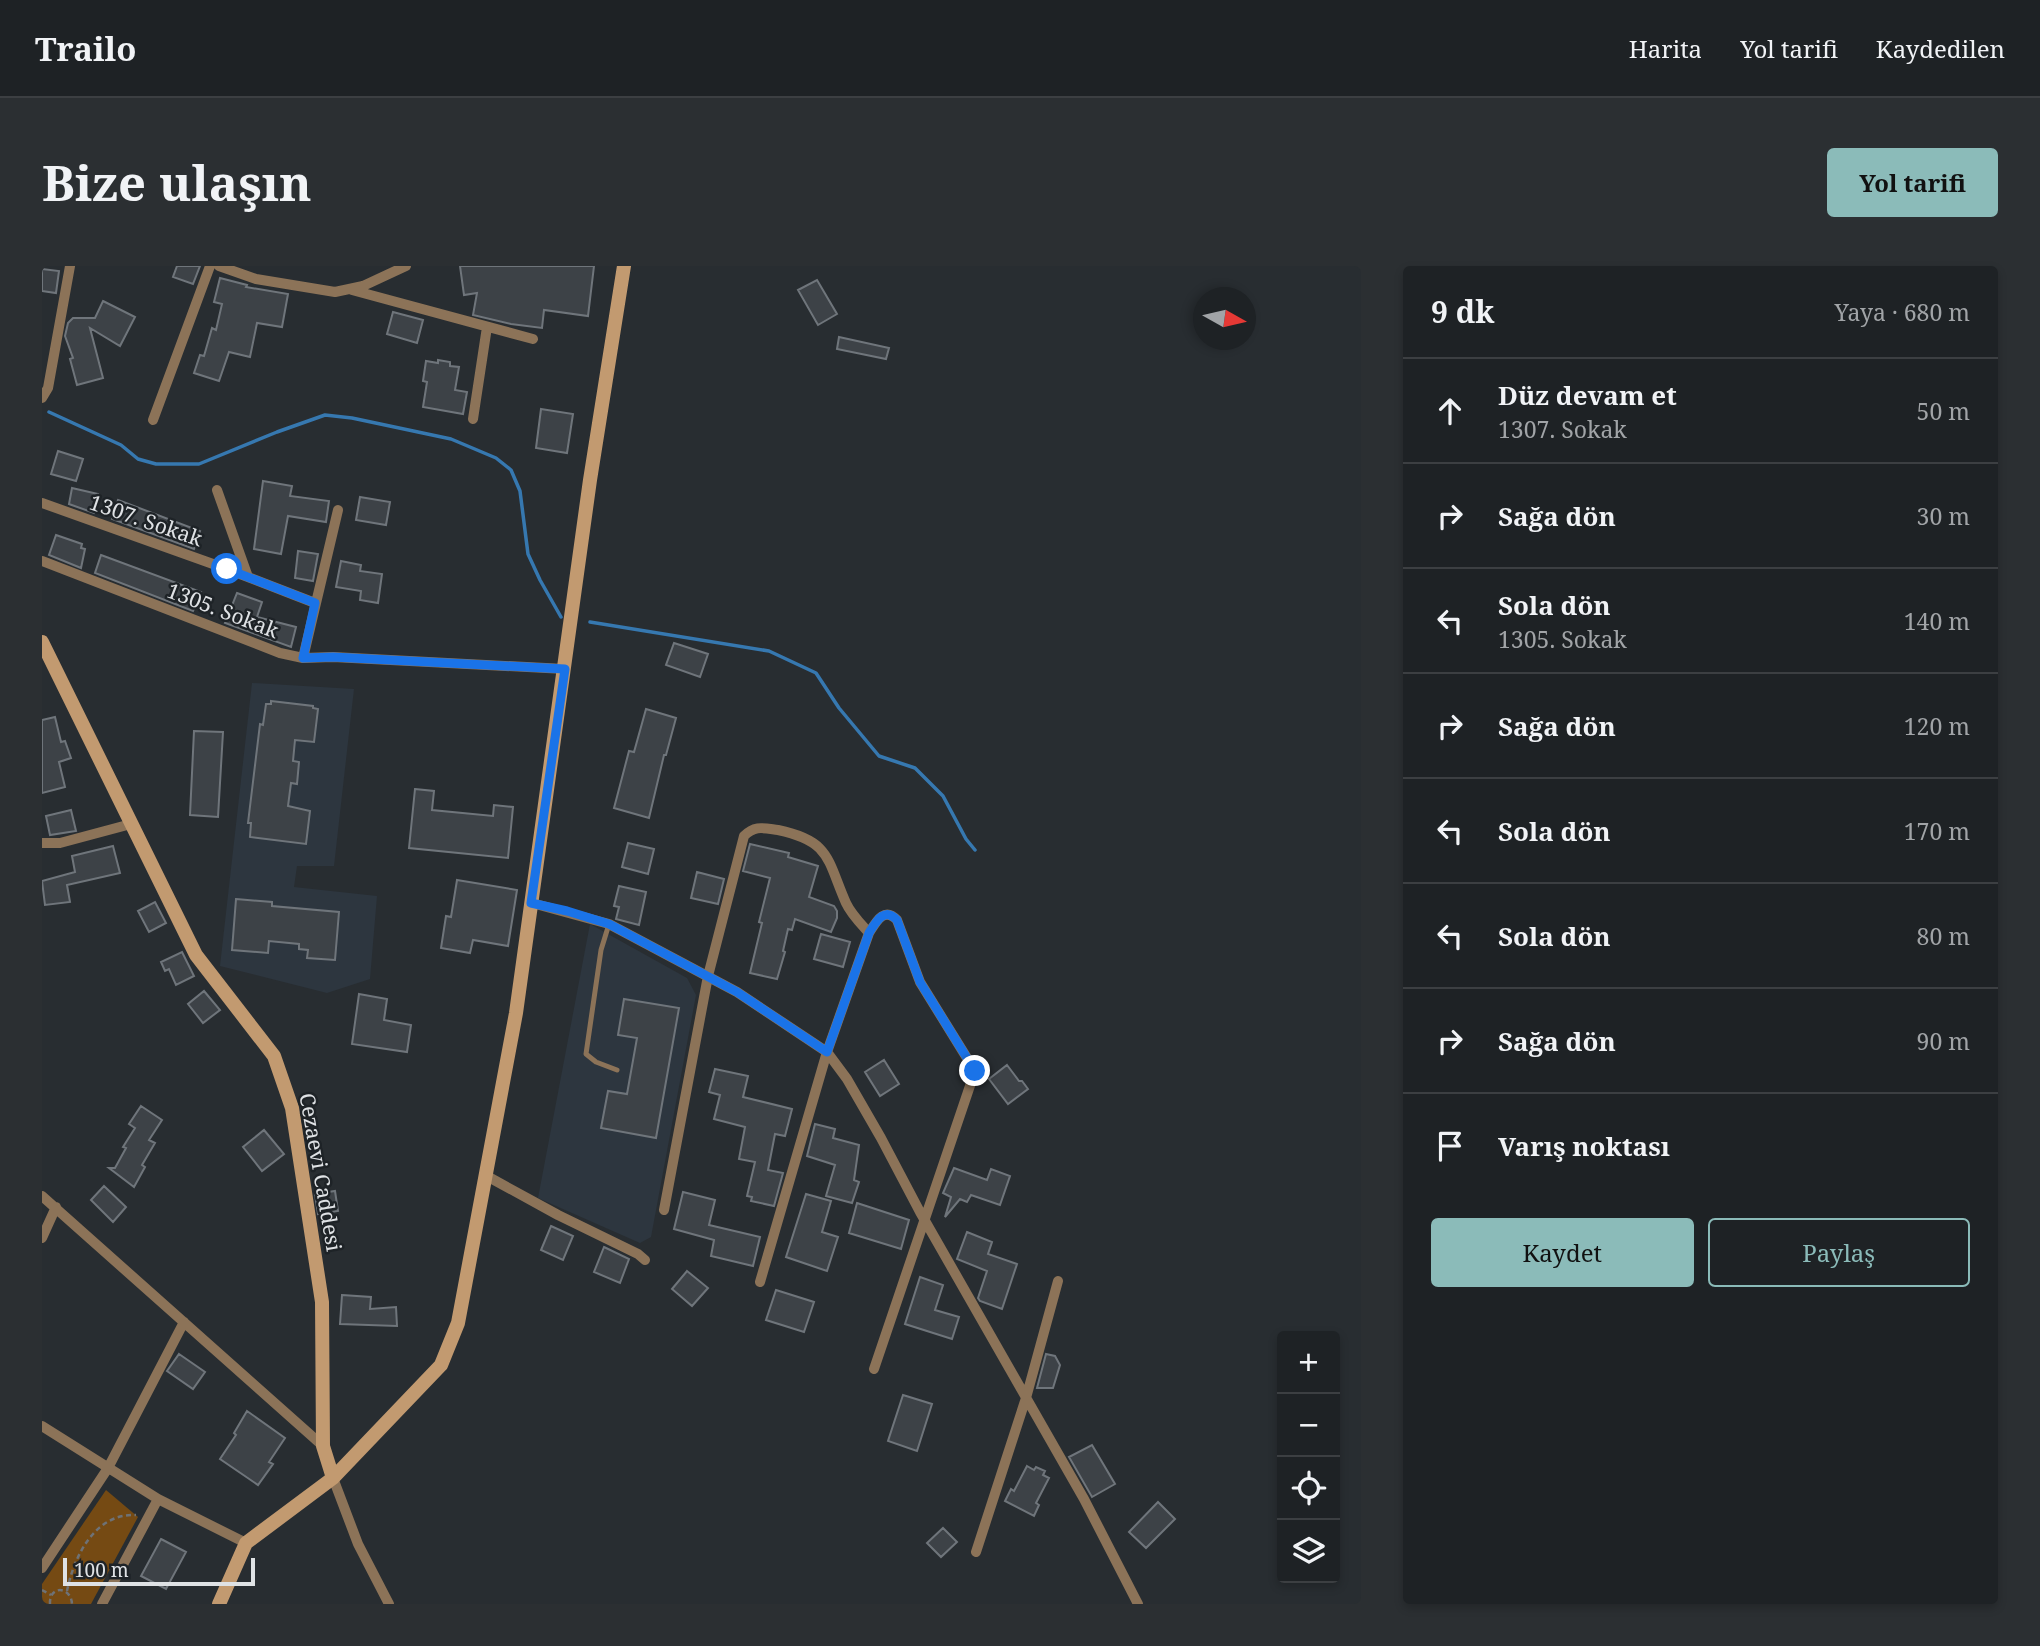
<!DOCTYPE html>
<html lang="tr">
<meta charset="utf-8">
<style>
:root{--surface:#1e2225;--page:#2b2f32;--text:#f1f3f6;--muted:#a1a4a7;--line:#3c3f42;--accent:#8bbbb9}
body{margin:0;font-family:"Noto Serif",serif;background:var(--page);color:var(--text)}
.controls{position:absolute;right:21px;bottom:21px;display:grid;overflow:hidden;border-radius:7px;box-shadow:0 4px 10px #0003}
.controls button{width:63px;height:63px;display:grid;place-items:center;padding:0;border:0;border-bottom:2px solid var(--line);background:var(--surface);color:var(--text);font:35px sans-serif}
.compass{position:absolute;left:1151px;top:21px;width:63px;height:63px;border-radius:50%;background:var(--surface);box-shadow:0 4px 10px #0003;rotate:98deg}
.scale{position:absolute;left:21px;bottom:18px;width:192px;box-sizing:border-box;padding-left:7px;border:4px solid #dfe2e5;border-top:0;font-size:19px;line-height:24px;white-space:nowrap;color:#dfe2e5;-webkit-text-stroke:5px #1e2327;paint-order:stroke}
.stop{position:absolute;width:21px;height:21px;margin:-16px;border:5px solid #1a73e8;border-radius:50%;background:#fff}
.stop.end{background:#1a73e8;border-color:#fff;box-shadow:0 2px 7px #0008}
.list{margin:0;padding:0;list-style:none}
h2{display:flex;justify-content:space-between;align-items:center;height:91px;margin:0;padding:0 28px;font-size:30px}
h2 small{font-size:23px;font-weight:400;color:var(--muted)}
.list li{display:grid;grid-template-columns:46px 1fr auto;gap:21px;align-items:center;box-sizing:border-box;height:105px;padding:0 28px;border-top:2px solid var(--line)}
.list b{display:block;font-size:26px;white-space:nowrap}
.list p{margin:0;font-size:23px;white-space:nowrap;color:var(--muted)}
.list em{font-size:23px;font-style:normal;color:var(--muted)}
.actions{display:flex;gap:14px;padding:21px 28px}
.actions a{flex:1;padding:16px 0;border:2px solid var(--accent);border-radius:7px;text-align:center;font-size:24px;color:var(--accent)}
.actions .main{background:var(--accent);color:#111}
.icon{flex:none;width:38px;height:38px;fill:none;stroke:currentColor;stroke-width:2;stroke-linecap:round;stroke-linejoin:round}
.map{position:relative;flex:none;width:1319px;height:1338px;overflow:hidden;border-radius:7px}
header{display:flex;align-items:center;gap:42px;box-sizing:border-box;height:98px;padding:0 35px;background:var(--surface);border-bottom:2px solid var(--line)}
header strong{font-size:33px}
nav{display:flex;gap:38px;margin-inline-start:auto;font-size:24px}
.intro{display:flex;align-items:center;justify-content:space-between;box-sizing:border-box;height:168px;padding:0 42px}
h1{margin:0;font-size:49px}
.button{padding:18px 32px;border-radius:7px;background:var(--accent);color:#111;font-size:24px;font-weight:700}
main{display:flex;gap:42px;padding:0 42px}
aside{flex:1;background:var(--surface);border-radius:7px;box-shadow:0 4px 10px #0003}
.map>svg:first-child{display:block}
.built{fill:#2d363f}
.green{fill:#754a13}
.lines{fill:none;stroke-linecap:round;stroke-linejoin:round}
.stream{stroke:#3678b0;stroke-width:3.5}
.building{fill:#3d4247;stroke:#6f757b;stroke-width:2}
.path{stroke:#6e7276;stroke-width:2.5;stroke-dasharray:5 3.5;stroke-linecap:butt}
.lane{stroke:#8c7358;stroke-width:5}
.street{stroke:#8c7358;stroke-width:10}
.secondary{stroke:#c29a70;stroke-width:14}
.route{stroke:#1a73e8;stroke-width:9}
.labels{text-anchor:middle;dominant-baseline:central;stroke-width:5;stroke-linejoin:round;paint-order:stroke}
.street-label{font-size:21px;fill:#dfe2e5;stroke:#1e2327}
</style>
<header>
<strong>Trailo</strong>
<nav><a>Harita</a><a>Yol tarifi</a><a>Kaydedilen</a></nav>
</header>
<div class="intro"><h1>Bize ulaşın</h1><a class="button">Yol tarifi</a></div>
<main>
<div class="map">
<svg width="1319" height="1338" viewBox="0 0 1319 1338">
<rect width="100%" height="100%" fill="#282d31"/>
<!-- built -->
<path class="built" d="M 210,417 L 312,423 L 292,600 L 255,600 L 252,621 L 335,630 L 328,713 L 285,727 L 178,700 Z
M 548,658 L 645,712 L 654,729 L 609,971 L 598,977 L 496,932 Z"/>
<!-- green -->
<path class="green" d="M 64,1224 L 96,1251 L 49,1338 L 0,1338 L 0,1318 Z"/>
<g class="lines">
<!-- stream -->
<path class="stream" d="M 7,146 L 79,179 L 96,193 L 114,198 L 157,198 L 235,166 L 283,149 L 310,152 L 409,173 L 454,192 L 469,204 L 478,225 L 486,288 L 498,314 L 519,351
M 548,356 L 727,385 L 774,407 L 797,442 L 837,490 L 873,502 L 901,530 L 924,573 L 933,584"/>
</g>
<!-- building -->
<path class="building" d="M 135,0 L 158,0 L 151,18 L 131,11 Z
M 418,0 L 552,0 L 546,50 L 502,44 L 500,62 L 469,58 L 431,49 L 435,27 L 422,29 Z
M 0,3 L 17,5 L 14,27 L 0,25 Z
M 178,12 L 205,19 L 204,21 L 246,28 L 240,61 L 215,57 L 208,91 L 187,86 L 177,115 L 152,107 L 158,89 L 162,90 L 170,62 L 174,64 L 180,38 L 172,36 Z
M 775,14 L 795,48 L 776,59 L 756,24 Z
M 61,35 L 93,51 L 78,80 L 48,62 L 61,112 L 35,119 L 28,93 L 31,92 L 23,70 L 26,57 L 31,52 L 53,52 Z
M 351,46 L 381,54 L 375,77 L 345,68 Z
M 797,71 L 847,82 L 844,93 L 795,83 Z
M 396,94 L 408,96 L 408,100 L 417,101 L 413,124 L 425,126 L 421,148 L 381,141 L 385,116 L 381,115 L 384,95 L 396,97 Z
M 499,143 L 531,148 L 525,187 L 494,182 Z
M 16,185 L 41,193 L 34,215 L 9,208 Z
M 221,215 L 250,220 L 248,230 L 287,235 L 284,256 L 246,250 L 239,288 L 212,283 Z
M 30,222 L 56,228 L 52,247 L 27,238 Z
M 318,231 L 348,236 L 344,259 L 314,254 Z
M 76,234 L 158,265 L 152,283 L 70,253 Z
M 14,269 L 40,278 L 39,282 L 43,283 L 39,302 L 7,289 Z
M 256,285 L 276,288 L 271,315 L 253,312 Z
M 59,289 L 159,326 L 151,345 L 53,307 Z
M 299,295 L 319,299 L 318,305 L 340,308 L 336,337 L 318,334 L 319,325 L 294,321 Z
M 195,327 L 220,336 L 215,351 L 254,361 L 249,381 L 183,357 Z
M 632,377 L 666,388 L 658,411 L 624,399 Z
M 229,435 L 271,440 L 271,442 L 276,443 L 272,476 L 253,474 L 251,495 L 257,496 L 255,518 L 249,517 L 246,540 L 268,545 L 264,578 L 208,571 L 209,557 L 206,557 L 218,458 L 221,459 L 224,438 L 229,438 Z
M 604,443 L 634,452 L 624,489 L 622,489 L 607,552 L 572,542 L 587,485 L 592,486 Z
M 13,451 L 19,476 L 23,475 L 29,492 L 17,496 L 23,521 L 0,527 L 0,454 Z
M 152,465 L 181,466 L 176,551 L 148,549 Z
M 373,523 L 392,525 L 390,544 L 451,550 L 452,539 L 471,541 L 466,592 L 367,582 Z
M 29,544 L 34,565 L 8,569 L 4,550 Z
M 586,577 L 612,583 L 606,608 L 580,601 Z
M 708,578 L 747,587 L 746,591 L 776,600 L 767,631 L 792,640 L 795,645 L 795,652 L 789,666 L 753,653 L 750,664 L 746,663 L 741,685 L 743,686 L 735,713 L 708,707 L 720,657 L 717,656 L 728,612 L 701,605 Z
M 71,580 L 78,607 L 25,619 L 28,636 L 3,639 L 0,615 L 33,606 L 30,590 Z
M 655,606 L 682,613 L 676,638 L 649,632 Z
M 415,614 L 475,624 L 466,680 L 431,674 L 428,687 L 399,682 L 404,650 L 409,651 Z
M 577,620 L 604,626 L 597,659 L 574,653 L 577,641 L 572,640 Z
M 194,633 L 230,636 L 230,640 L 297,646 L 293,694 L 265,692 L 266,684 L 257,683 L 257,678 L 227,675 L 226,687 L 190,684 Z
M 113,636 L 124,657 L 107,666 L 96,645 Z
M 779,668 L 808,676 L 801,701 L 772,693 Z
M 140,686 L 152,710 L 134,719 L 127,703 L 123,705 L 119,696 Z
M 162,725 L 178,744 L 161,757 L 146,738 Z
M 317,728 L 345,733 L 342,754 L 369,759 L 365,786 L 310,778 Z
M 582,733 L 637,742 L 614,872 L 559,862 L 566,825 L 585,828 L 595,772 L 576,769 Z
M 842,794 L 857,818 L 838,830 L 823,806 Z
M 965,799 L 977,815 L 980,815 L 986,823 L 966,838 L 947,813 Z
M 673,803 L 706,810 L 701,831 L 750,843 L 743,870 L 733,868 L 726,904 L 741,907 L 732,940 L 709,935 L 710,931 L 705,930 L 713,896 L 697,893 L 703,861 L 672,853 L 678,829 L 667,826 Z
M 99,840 L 120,854 L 107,874 L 113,877 L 100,899 L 103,901 L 92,921 L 67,902 L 73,902 L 84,882 L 81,881 L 93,862 L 87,858 Z
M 773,858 L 793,863 L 791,872 L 817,879 L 812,914 L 817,916 L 810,937 L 784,930 L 793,899 L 765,890 Z
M 222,864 L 242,888 L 220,905 L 201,881 Z
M 912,902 L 945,914 L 949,903 L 968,910 L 958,939 L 929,929 L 925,936 L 918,933 L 903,951 L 909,931 L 901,927 Z
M 62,920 L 84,941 L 71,956 L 49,934 Z
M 293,925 L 296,945 L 276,948 L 273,928 Z
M 641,926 L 673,934 L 667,959 L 718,971 L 711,1000 L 669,990 L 672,974 L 632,963 Z
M 764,928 L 789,935 L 780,966 L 796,971 L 785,1005 L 744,991 Z
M 815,937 L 867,954 L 859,983 L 807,967 Z
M 509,960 L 531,970 L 521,994 L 499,984 Z
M 925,966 L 950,976 L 946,988 L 975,998 L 960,1043 L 938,1035 L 936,1032 L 945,1005 L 915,993 Z
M 562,981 L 587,993 L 578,1017 L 552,1006 Z
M 645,1005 L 666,1022 L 650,1040 L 630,1023 Z
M 878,1011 L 901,1019 L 893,1044 L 917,1051 L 910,1073 L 863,1058 Z
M 734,1024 L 772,1036 L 762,1066 L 724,1054 Z
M 300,1029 L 329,1031 L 328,1043 L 354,1041 L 355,1060 L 298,1058 Z
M 137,1088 L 163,1106 L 151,1123 L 125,1105 Z
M 1004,1088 L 1013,1090 L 1018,1099 L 1011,1122 L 995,1122 Z
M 861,1129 L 890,1138 L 875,1185 L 846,1175 Z
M 205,1145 L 243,1172 L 227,1196 L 231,1198 L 216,1219 L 178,1193 L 194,1169 L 192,1167 Z
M 1050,1179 L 1073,1218 L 1050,1231 L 1027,1191 Z
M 985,1200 L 992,1204 L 994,1201 L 1003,1205 L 1001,1209 L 1007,1212 L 994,1237 L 997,1239 L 992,1250 L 963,1235 L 969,1223 L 972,1225 Z
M 1116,1236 L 1133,1253 L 1104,1282 L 1087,1266 Z
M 901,1262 L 915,1276 L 899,1291 L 885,1277 Z
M 119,1273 L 144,1286 L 124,1323 L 99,1310 Z"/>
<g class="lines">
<!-- path -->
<path class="path" d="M 0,1324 L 9,1329
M 25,1325 C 32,1290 53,1247 94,1249
M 8,1338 C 7,1319 29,1320 30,1338"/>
<!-- lane -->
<path class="lane" d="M 567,658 L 559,684 L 544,788 L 554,796 L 575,804"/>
<!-- street -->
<path class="street" d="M 177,0 L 214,13 L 293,26 L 321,20 L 364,0
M 310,24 L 491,73
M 0,132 L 6,122 L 28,0
M 431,153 L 445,61
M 111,154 L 168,0
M 175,224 L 206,311
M 0,237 L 185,303 L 273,337
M 0,295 L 238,387 L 261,392 L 291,391 L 523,403
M 261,392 L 296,244
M 0,577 L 18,577 L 89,558
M 490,637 L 567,658 L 695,726 L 785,786 L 805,813 L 839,872 L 878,946 L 1042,1233 L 1096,1338
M 443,909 L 516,949 L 596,988 L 603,994
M 0,930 L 281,1180
M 622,944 L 666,710 L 702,570 C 713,559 721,562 736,564 C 789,575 785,594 804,637 C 809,648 819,658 827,667
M 0,972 L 14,941
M 718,1016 L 785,786 L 827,667 C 834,656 842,640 855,654 L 878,716 L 933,805 L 832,1103
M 0,1160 L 116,1233 L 204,1277
M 291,1212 L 316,1278 L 347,1338
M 934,1286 L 984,1132 L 1016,1015
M 0,1302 L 66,1202 L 142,1056
M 60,1338 L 116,1233"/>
<!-- secondary -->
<path class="secondary" d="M 0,376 L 154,689 L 232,790 L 250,842 L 280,1036 L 281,1180 L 291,1212
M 177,1338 L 204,1277 L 291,1212 L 399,1099 L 416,1057 L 474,747 L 548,214 L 582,0"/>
</g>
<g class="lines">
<!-- route -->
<path class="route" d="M 185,303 L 273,337 L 261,392 L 291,391 L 523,403 L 489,637 L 525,645 L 567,658 L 695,726 L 785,786 L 827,667 C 834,656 842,640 855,654 L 878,716 L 933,805"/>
</g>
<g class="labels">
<!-- street labels -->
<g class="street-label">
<text transform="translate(104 254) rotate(19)">1307. Sokak</text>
<text transform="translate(181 344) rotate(21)">1305. Sokak</text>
<text transform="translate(279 906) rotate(80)">Cezaevi Caddesi</text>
</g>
</g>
</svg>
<div class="controls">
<button>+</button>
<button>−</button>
<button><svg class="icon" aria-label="locate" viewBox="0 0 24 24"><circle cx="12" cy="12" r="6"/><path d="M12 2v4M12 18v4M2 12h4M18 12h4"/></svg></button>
<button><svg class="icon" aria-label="layers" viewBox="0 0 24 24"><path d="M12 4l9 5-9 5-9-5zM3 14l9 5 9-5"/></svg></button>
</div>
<svg class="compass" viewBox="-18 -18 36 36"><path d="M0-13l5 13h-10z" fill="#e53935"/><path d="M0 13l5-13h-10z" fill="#a1a4a7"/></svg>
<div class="scale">100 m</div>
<div class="stop" style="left:185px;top:303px"></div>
<div class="stop end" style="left:933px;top:805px"></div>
</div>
<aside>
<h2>9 dk<small>Yaya · 680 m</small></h2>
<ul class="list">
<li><svg class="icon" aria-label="ahead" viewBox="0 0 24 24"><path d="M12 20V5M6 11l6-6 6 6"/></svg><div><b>Düz devam et</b><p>1307. Sokak</p></div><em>50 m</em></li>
<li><svg class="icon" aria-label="right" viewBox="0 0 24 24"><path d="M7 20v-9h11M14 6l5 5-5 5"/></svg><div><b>Sağa dön</b></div><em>30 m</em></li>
<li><svg class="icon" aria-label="left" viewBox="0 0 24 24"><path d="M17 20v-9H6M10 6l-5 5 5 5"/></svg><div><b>Sola dön</b><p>1305. Sokak</p></div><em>140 m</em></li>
<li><svg class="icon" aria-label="right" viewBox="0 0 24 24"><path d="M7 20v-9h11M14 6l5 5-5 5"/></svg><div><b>Sağa dön</b></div><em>120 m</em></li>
<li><svg class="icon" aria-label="left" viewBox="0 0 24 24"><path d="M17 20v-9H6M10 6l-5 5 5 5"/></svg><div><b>Sola dön</b></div><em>170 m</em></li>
<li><svg class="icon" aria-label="left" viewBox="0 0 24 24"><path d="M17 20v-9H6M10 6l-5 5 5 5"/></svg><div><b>Sola dön</b></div><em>80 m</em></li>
<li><svg class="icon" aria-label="right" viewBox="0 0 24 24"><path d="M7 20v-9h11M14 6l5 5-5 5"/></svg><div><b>Sağa dön</b></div><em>90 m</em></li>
<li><svg class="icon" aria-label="arrive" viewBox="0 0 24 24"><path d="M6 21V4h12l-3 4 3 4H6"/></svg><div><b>Varış noktası</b></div></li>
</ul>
<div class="actions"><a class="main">Kaydet</a><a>Paylaş</a></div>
</aside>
</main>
